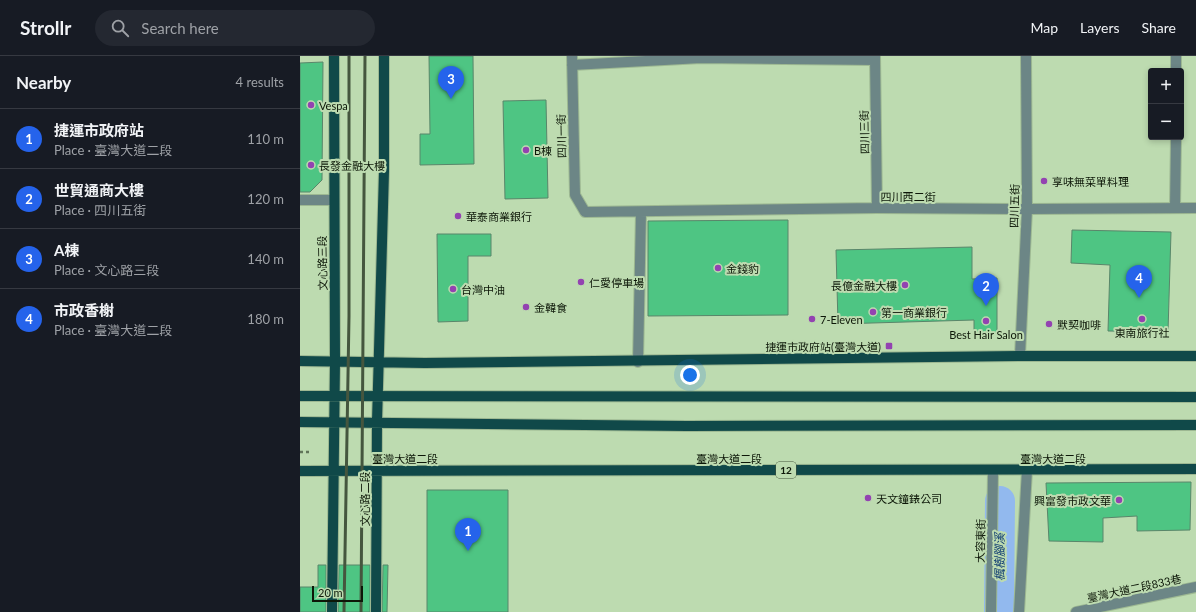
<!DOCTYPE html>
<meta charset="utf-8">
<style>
:root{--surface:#171b24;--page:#242831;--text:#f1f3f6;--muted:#9ea1a6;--line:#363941;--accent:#2563eb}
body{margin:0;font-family:Lato,"Noto Sans TC",sans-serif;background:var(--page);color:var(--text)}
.controls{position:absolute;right:12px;top:12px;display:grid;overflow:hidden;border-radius:4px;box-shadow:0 2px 6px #0003}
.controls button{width:36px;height:36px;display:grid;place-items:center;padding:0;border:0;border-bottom:1px solid var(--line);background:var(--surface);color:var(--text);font:20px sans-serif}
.scale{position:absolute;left:12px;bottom:10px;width:51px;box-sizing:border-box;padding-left:4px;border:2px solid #0d1708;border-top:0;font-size:11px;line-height:14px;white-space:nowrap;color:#0d1708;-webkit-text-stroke:3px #bddbb0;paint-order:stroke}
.you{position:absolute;left:390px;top:319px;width:14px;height:14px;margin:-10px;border:3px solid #fff;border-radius:50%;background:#1a73e8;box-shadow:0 0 0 6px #1a73e833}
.badge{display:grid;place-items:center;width:26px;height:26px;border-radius:50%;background:var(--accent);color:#fff;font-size:13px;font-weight:700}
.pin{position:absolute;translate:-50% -33px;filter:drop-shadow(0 1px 2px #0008)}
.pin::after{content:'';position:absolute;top:21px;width:14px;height:12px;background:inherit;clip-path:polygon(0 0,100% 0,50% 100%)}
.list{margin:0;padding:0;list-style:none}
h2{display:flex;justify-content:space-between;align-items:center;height:52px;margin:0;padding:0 16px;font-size:17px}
h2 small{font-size:13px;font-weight:400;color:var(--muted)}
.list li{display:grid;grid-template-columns:26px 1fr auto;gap:12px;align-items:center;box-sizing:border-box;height:60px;padding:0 16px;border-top:1px solid var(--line)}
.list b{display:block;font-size:15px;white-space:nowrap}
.list p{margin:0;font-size:13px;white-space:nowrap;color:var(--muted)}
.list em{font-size:13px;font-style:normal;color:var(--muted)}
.icon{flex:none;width:22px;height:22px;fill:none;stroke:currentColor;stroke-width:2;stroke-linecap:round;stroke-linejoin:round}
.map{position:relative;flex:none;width:896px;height:556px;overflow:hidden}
header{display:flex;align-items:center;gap:24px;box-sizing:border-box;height:56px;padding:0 20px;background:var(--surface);border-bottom:1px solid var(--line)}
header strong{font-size:19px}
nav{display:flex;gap:22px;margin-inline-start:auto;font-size:14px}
.search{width:280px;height:36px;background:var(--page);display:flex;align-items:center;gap:10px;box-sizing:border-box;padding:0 14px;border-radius:22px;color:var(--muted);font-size:15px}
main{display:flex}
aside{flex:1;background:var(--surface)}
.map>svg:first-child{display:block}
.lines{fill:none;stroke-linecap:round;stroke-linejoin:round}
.river{stroke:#92b9ee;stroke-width:30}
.building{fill:#4ec583;stroke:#59866a}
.minor-casing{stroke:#9db892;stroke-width:12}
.major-casing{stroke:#9db892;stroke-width:12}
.path{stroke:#617559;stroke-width:2.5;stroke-dasharray:3 3;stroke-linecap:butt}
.minor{stroke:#6c8686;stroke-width:10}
.major{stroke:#104949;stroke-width:10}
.rail{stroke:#45563e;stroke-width:3}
.poi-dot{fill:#9342b1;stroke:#bddbb0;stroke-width:1.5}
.labels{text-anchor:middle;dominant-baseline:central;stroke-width:4;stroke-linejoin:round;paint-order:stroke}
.shield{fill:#bddbb0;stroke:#42523a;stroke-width:1}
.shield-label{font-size:10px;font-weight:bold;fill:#0d1708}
.poi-label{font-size:11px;fill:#0d1708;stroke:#bddbb0;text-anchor:start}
.street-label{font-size:11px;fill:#0d1708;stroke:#bddbb0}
.water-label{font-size:12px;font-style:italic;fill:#0e3b71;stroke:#bddbb0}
</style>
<header>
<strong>Strollr</strong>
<div class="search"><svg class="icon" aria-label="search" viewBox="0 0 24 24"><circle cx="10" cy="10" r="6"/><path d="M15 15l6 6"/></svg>Search here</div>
<nav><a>Map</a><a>Layers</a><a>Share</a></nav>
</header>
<main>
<aside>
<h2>Nearby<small>4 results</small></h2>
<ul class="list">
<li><span class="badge">1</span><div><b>捷運市政府站</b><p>Place · 臺灣大道二段</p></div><em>110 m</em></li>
<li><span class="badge">2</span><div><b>世貿通商大樓</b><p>Place · 四川五街</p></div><em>120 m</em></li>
<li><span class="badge">3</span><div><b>A棟</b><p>Place · 文心路三段</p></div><em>140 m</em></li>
<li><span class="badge">4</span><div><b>市政香榭</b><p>Place · 臺灣大道二段</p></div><em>180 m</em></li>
</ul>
</aside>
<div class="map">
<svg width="896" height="556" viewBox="0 0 896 556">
<rect width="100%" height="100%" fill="#bddbb0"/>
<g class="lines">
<!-- river -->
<path class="river" d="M 699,556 L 700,445"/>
</g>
<!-- building -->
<path class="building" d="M 129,0 L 173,0 L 174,108 L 120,109 L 120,78 L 130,78 Z
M 23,6 L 22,124 L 10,136 L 0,136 L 0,7 Z
M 246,44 L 248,142 L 205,143 L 203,45 Z
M 488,164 L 488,259 L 348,260 L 348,165 Z
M 772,174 L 871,176 L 868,276 L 808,275 L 810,209 L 771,207 Z
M 137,178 L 191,178 L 191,200 L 168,200 L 168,265 L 138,266 Z
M 672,191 L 672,223 L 697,222 L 697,277 L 674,277 L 674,264 L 538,268 L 536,194 Z
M 891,426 L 890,474 L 837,475 L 837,460 L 803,462 L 803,486 L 749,485 L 746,427 Z
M 127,434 L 208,434 L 208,556 L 127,556 Z
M 18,509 L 26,509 L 26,556 L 0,556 L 0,531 L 18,531 Z
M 39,509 L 70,509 L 70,556 L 38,556 Z
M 83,509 L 88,509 L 87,556 L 82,556 Z"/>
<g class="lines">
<defs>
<path id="minor" d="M 272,0 L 275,139 L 285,156 L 577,152 L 727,153 L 896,152
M 575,0 L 577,152
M 272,9 L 401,2 L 575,4
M 876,15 L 876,0
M 0,144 L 33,144
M 875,152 L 876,81
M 720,300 L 727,153 L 726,0
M 338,306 L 341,156
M 691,556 L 693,414
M 719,556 L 727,414
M 776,556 L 896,531"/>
<path id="major" d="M 0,305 L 125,307 L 720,300 L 896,300
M 0,340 L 896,341
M 0,366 L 387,370 L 896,369
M 0,415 L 896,413
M 32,556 L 35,305 L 34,0
M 76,556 L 77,366 L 84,115 L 84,0"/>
</defs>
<!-- minor casing -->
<use href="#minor" class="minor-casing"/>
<!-- major casing -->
<use href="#major" class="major-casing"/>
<!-- path -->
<path class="path" d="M 0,396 L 9,396"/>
<!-- minor -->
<use href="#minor" class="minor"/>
<!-- major -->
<use href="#major" class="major"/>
<!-- rail -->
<path class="rail" d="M 44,556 L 49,260 L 49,0
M 61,556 L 65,0"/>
</g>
<!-- markers -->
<g class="poi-dot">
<circle cx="11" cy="49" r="4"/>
<circle cx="226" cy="94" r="4"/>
<circle cx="11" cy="109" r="4"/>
<circle cx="744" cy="125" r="4"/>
<circle cx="158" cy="160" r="4"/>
<circle cx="418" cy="212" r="4"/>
<circle cx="281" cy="226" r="4"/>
<circle cx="605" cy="229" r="4"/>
<circle cx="153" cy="233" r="4"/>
<circle cx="226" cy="251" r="4"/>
<circle cx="573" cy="256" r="4"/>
<circle cx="512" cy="263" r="4"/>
<circle cx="842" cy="263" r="4"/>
<circle cx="686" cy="265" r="4"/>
<circle cx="749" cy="268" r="4"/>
<rect x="585" y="286" width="8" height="8" rx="2"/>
<circle cx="568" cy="442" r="4"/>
<circle cx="819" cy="444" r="4"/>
</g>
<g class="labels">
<!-- shield labels -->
<rect class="shield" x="476" y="406" width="20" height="16" rx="3"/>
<g class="shield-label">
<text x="486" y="414">12</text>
</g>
<!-- poi labels -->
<g class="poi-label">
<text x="19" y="49">Vespa</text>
<text x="234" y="94">B棟</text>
<text x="19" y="109">長發金融大樓</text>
<text x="752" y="125">享味無菜單料理</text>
<text x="166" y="160">華泰商業銀行</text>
<text x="426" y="212">金錢豹</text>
<text x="289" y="226">仁愛停車場</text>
<text x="597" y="229" text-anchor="end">長億金融大樓</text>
<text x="161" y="233">台灣中油</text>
<text x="234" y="251">金韓食</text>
<text x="581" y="256">第一商業銀行</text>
<text x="520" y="263">7-Eleven</text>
<text x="757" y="268">默契咖啡</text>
<text x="842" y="276" text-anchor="middle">東南旅行社</text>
<text x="686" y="278" text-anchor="middle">Best Hair Salon</text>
<text x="581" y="290" text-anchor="end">捷運市政府站(臺灣大道)</text>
<text x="576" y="442">天文鐘錶公司</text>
<text x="811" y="444" text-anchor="end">興富發市政文華</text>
</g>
<!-- street labels -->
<g class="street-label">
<text transform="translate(564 76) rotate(-91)">四川三街</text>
<text transform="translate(261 80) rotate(-91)">四川一街</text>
<text x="608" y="140">四川西二街</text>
<text transform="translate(714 150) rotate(-89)">四川五街</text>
<text transform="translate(22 207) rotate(-91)">文心路三段</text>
<text x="105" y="402">臺灣大道二段</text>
<text x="429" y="402">臺灣大道二段</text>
<text x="753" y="402">臺灣大道二段</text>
<text transform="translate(64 443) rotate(-90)">文心路二段</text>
<text transform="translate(680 485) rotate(-89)">大容東街</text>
<text transform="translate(834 532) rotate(-12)">臺灣大道二段833巷</text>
</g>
<!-- water labels -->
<g class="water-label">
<text transform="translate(699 501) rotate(-90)">楓樹腳溪</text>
</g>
</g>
</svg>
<div class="controls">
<button>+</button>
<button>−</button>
</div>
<div class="scale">20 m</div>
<div class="you"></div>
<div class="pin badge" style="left:168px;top:495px">1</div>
<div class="pin badge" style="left:686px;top:250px">2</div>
<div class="pin badge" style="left:151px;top:43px">3</div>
<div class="pin badge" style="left:839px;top:242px">4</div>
</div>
</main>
